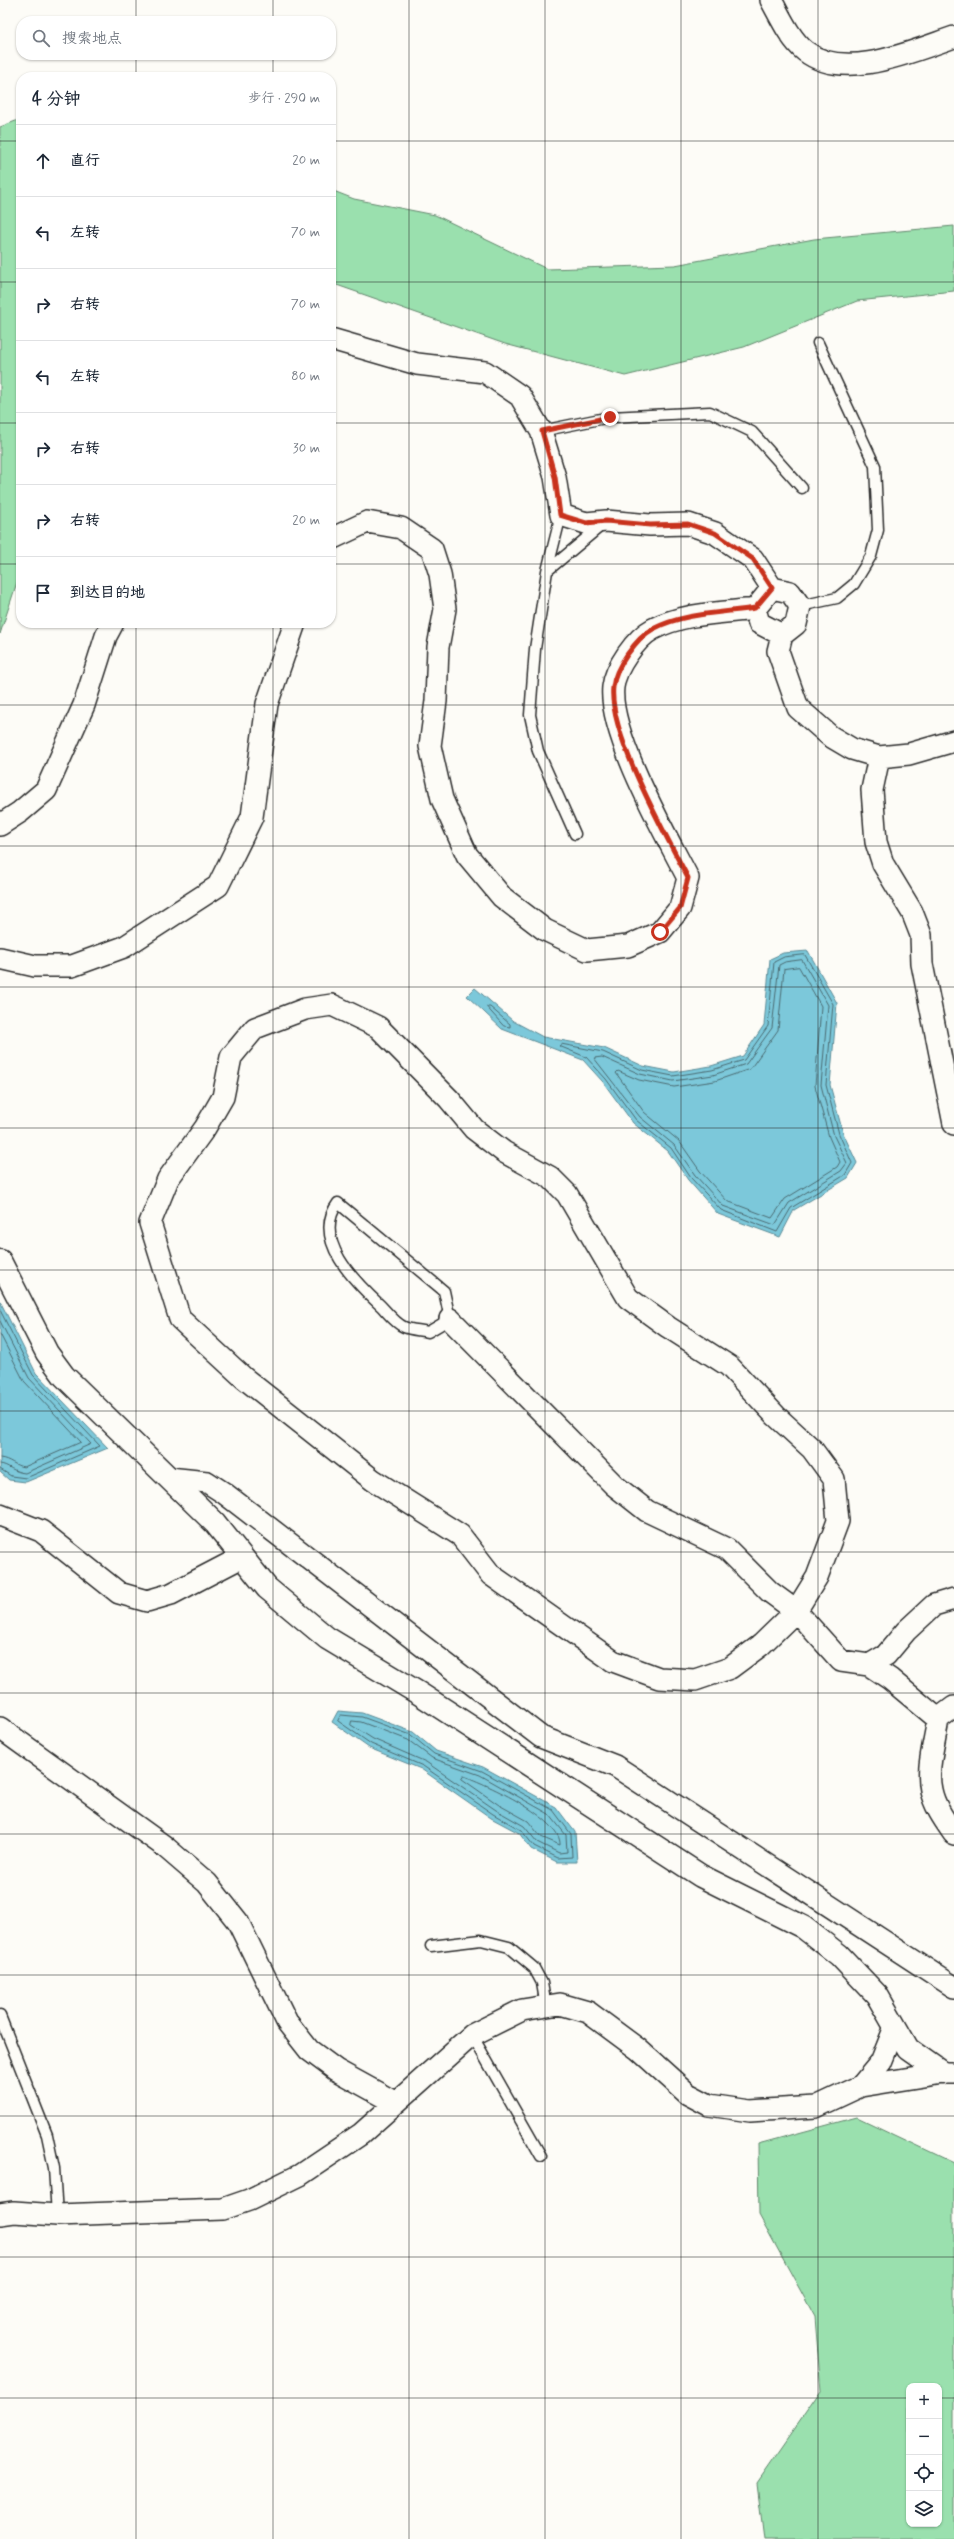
<!DOCTYPE html>
<html lang="zh">
<meta charset="utf-8">
<style>
:root{--surface:#fff;--page:#f2f2f3;--text:#1f2937;--muted:#747a83;--line:#e0e1e3}
body{margin:0;font-family:Mynerve,"LXGW WenKai TC",sans-serif;background:var(--page);color:var(--text)}
.controls{position:absolute;right:12px;bottom:12px;display:grid;overflow:hidden;border-radius:8px;box-shadow:0 1px 3px #0004}
.controls button{width:36px;height:36px;display:grid;place-items:center;padding:0;border:0;border-bottom:1px solid var(--line);background:var(--surface);color:var(--text);font:20px sans-serif}
.stop{position:absolute;width:12px;height:12px;margin:-9px;border:3px solid #c8321e;border-radius:50%;background:#fff}
.stop.end{background:#c8321e;border-color:#fff;box-shadow:0 1px 4px #0008}
.list{margin:0;padding:0;list-style:none}
h2{display:flex;justify-content:space-between;align-items:center;height:52px;margin:0;padding:0 16px;font-size:17px}
h2 small{font-size:13px;font-weight:400;color:var(--muted)}
.list li{display:grid;grid-template-columns:26px 1fr auto;gap:12px;align-items:center;box-sizing:border-box;height:72px;padding:0 16px;border-top:1px solid var(--line)}
.list b{display:block;font-size:15px;white-space:nowrap}
.list em{font-size:13px;font-style:normal;color:var(--muted)}
.icon{flex:none;width:22px;height:22px;fill:none;stroke:currentColor;stroke-width:2;stroke-linecap:round;stroke-linejoin:round}
.map{position:relative;flex:none;width:954px;height:2539px;overflow:hidden}
.search{position:absolute;background:var(--surface);box-shadow:0 1px 3px #0004;left:16px;top:16px;width:320px;height:44px;display:flex;align-items:center;gap:10px;box-sizing:border-box;padding:0 14px;border-radius:16px;color:var(--muted);font-size:15px}
.panel{position:absolute;background:var(--surface);box-shadow:0 1px 3px #0004;left:16px;top:72px;width:320px;height:556px;border-radius:16px}
.map>svg:first-child{display:block}
.green{fill:#9ae0ae;stroke:#62866c;fill-rule:evenodd}
.water{fill:#7bc8da;stroke:#5b8994}
.lines{fill:none;stroke-linecap:round;stroke-linejoin:round}
.shore{stroke:#4b6a71;stroke-width:1}
.service-casing{stroke:#2b2b2b;stroke-width:13}
.minor-casing{stroke:#2b2b2b;stroke-width:24}
.tertiary-casing{stroke:#2b2b2b;stroke-width:25}
.service{stroke:#fdfcf7;stroke-width:10}
.minor{stroke:#fdfcf7;stroke-width:21}
.tertiary{stroke:#fdfcf7;stroke-width:22}
.route{stroke:#c8321e;stroke-width:5}
.grid{fill:none;stroke:#2b2b2b;stroke-width:1;stroke-opacity:0.55}
</style>
<div class="map">
<svg width="954" height="2539" viewBox="0 0 954 2539">
<rect width="100%" height="100%" fill="#fdfcf7"/>
<filter id="ink" filterUnits="userSpaceOnUse"><feTurbulence type="fractalNoise" baseFrequency=".025" numOctaves="2"/><feDisplacementMap in="SourceGraphic" scale="8" xChannelSelector="R" yChannelSelector="G"/><feConvolveMatrix kernelMatrix="1 2 1 2 8 2 1 2 1" color-interpolation-filters="sRGB"/></filter>
<g filter="url(#ink)">
<!-- green -->
<path class="green" d="M 21,119 L 21,570 L 0,634 L 0,127 Z
M 331,190 L 354,199 L 435,215 L 547,269 L 675,265 L 814,239 L 954,226 L 954,291 L 857,301 L 744,347 L 625,376 L 505,344 L 331,283 Z
M 857,2117 L 954,2163 L 954,2539 L 764,2539 L 757,2483 L 821,2391 L 815,2317 L 759,2215 L 758,2144 ZM 909,2386 L 939,2386 L 939,2524 L 909,2524 Z"/>
<!-- water -->
<path class="water" d="M 808,951 L 837,1003 L 830,1085 L 843,1133 L 857,1163 L 848,1178 L 794,1210 L 780,1237 L 718,1214 L 688,1180 L 668,1151 L 633,1123 L 603,1082 L 583,1060 L 502,1029 L 467,996 L 475,988 L 513,1021 L 543,1037 L 604,1048 L 643,1066 L 674,1072 L 711,1066 L 743,1056 L 764,1025 L 770,959 L 783,953 Z
M 0,1301 L 36,1373 L 108,1448 L 26,1482 L 9,1480 L 0,1472 Z
M 338,1711 L 362,1713 L 413,1732 L 436,1751 L 483,1767 L 556,1807 L 575,1832 L 577,1862 L 557,1862 L 531,1849 L 519,1833 L 491,1818 L 421,1769 L 369,1748 L 332,1722 Z"/>
<g class="lines">
<!-- shore -->
<path class="shore" d="M 805,955 L 833,1004 L 826,1085 L 839,1134 L 852,1163 L 845,1175 L 791,1208 L 777,1232 L 721,1210 L 691,1178 L 671,1148 L 636,1120 L 606,1079 L 586,1057 L 559,1046 L 561,1044 L 603,1052 L 642,1070 L 673,1076 L 712,1070 L 744,1060 L 768,1026 L 774,962 L 784,957 Z
M 802,960 L 828,1005 L 821,1085 L 834,1136 L 847,1163 L 841,1171 L 789,1203 L 775,1225 L 723,1206 L 695,1175 L 674,1145 L 640,1117 L 594,1058 L 602,1057 L 640,1074 L 673,1081 L 713,1075 L 746,1064 L 772,1028 L 779,965 L 785,962 Z
M 799,967 L 821,1006 L 815,1086 L 829,1137 L 840,1162 L 837,1167 L 785,1199 L 772,1218 L 727,1201 L 700,1171 L 679,1141 L 644,1112 L 616,1073 L 618,1071 L 639,1080 L 674,1087 L 715,1081 L 750,1069 L 778,1030 L 784,969 Z
M 487,1007 L 490,1007 L 510,1024 L 510,1027 L 504,1026 Z
M 0,1310 L 33,1375 L 100,1446 L 26,1478 L 11,1476 L 0,1469
M 0,1321 L 29,1378 L 91,1444 L 25,1473 C 13,1472 9,1465 0,1464
M 0,1334 L 24,1381 L 81,1442 L 24,1467 C 15,1466 10,1459 0,1458
M 341,1715 L 362,1717 L 411,1735 L 434,1754 L 482,1771 L 553,1810 L 571,1834 L 572,1857 L 558,1858 L 534,1846 L 521,1830 L 493,1814 L 423,1766 L 371,1744 L 338,1721 Z
M 352,1721 L 361,1722 L 408,1740 L 432,1758 L 480,1775 L 549,1814 L 566,1835 L 567,1852 L 559,1853 L 537,1842 L 524,1826 L 496,1810 L 426,1762 L 373,1739 L 351,1725 Z
M 464,1776 C 486,1784 562,1818 560,1845 L 541,1837 L 528,1821 L 499,1805 L 462,1779 Z"/>
<defs>
<path id="service" d="M 541,431 L 610,417 L 710,412 L 752,432 L 802,488
M 561,515 L 547,571 L 535,649 L 530,715 L 538,751 L 575,834
M 547,571 L 602,525
M 800,606 L 837,598 L 854,584 L 871,556 L 878,530 L 875,466 L 818,343
M 338,1203 L 444,1291 L 450,1319 L 428,1332 C 420,1330 411,1330 404,1327 C 395,1323 387,1312 381,1306 C 355,1282 311,1239 338,1203 Z
M 431,1946 L 481,1940 L 509,1947 L 534,1968 L 542,1983 L 546,2007
M 0,2016 L 47,2135 L 54,2168 L 57,2215
M 472,2035 L 541,2156"/>
<path id="minor" d="M 771,0 C 780,16 790,39 805,51 C 844,82 913,51 954,37
M 331,339 L 417,364 L 485,372 L 520,396 L 541,431 L 555,477 L 561,515 L 586,523 L 606,521 L 650,525 L 688,524 L 715,533 L 753,559 L 772,588 L 790,592 L 800,606 L 796,624 L 782,635 L 778,651 L 798,708 L 830,736 L 852,749 L 879,757 L 909,754 L 954,741
M 331,539 L 367,522 L 401,528 L 432,549 L 440,574 L 445,609 L 438,647 L 436,701 L 430,746 L 442,799 L 467,855 L 502,897 L 545,930 L 587,950 L 628,946 L 660,932 L 680,908 L 688,878 C 666,835 608,733 613,687 C 615,668 636,638 653,629 C 683,613 722,613 755,609 L 772,588
M 755,609 L 759,623 L 782,635
M 879,757 L 872,790 L 876,842 L 883,864 L 912,912 L 921,935 L 922,964 L 954,1124
M 0,825 L 20,812 L 46,790 L 84,705 L 106,636 L 113,623
M 0,958 L 35,966 L 72,966 L 124,947 L 218,886 L 252,817 L 267,704 L 295,623
M 332,1005 L 378,1027 L 449,1099 L 474,1129 L 504,1152 L 550,1177 L 567,1194 L 628,1298 L 668,1327 L 729,1366 L 776,1416 L 812,1449 L 834,1479 L 838,1521 L 817,1577 L 796,1611 L 761,1645 L 730,1668 L 695,1680 L 659,1678 L 613,1661 L 491,1575 L 460,1535 L 373,1480 L 244,1378 L 180,1319 L 150,1223 L 168,1179 L 205,1128 L 223,1097 L 231,1057 L 255,1028 L 305,1009 Z
M 450,1319 L 614,1485 L 647,1511 L 727,1549 L 770,1592 L 796,1611 L 841,1661 L 869,1665 L 886,1655 L 906,1631 L 934,1605 L 954,1599
M 169,1478 L 207,1482 L 224,1493 L 541,1737 L 615,1766 L 954,1987
M 0,1515 L 41,1531 L 119,1593 L 147,1601 L 171,1594 L 242,1557
M 869,1665 L 890,1679 L 938,1719
M 954,1707 L 938,1719 C 935,1741 926,1768 931,1790 C 934,1806 945,1821 954,1834
M 0,1728 L 164,1846 L 207,1883 L 238,1922 L 287,2022 L 309,2050 L 336,2070 L 396,2103
M 861,2086 L 942,2073 L 954,2073
M 0,2214 L 14,2212 L 57,2215 L 223,2209 L 249,2200 L 300,2175 L 361,2134 L 472,2035 L 522,2010 L 560,2004 L 588,2012 L 638,2049 L 688,2094 L 709,2105 L 750,2111 L 816,2107 L 861,2086 L 881,2062 L 895,2027"/>
<path id="tertiary" d="M 0,1261 L 47,1353 L 64,1376 L 215,1523 L 267,1588 L 327,1638 L 420,1694 L 701,1876 L 803,1927 L 839,1955 L 877,1995 L 908,2049 L 942,2073"/>
</defs>
<!-- service casing -->
<use href="#service" class="service-casing"/>
<!-- minor casing -->
<use href="#minor" class="minor-casing"/>
<!-- tertiary casing -->
<use href="#tertiary" class="tertiary-casing"/>
<!-- service -->
<use href="#service" class="service"/>
<!-- minor -->
<use href="#minor" class="minor"/>
<!-- tertiary -->
<use href="#tertiary" class="tertiary"/>
</g>
</g>
<g class="lines" filter="url(#ink)">
<!-- route -->
<path class="route" d="M 610,417 L 542,431 L 555,477 L 560,515 L 586,523 L 606,521 L 650,525 L 688,524 L 715,533 L 753,559 L 772,588 L 755,608 C 722,613 683,613 653,629 C 636,638 615,668 613,687 C 608,733 666,835 688,878 L 680,908 L 660,932"/>
</g>
<!-- grid -->
<path class="grid" d="M 136,0 L 136,21M 273,0 L 273,21M 409,0 L 409,2539M 545,0 L 545,2539M 681,0 L 681,2539M 818,0 L 818,2539M 136,55 L 136,77M 273,55 L 273,77M 0,141 L 21,141M 331,141 L 954,141M 0,282 L 21,282M 331,282 L 954,282M 0,423 L 21,423M 331,423 L 954,423M 0,564 L 21,564M 331,564 L 954,564M 136,623 L 136,2539M 273,623 L 273,2539M 0,705 L 954,705M 0,846 L 954,846M 0,987 L 954,987M 0,1128 L 954,1128M 0,1270 L 954,1270M 0,1411 L 954,1411M 0,1552 L 954,1552M 0,1693 L 954,1693M 0,1834 L 954,1834M 0,1975 L 954,1975M 0,2116 L 954,2116M 0,2257 L 954,2257M 0,2398 L 909,2398M 939,2398 L 954,2398"/>
</svg>
<div class="controls">
<button>+</button>
<button>−</button>
<button><svg class="icon" aria-label="locate" viewBox="0 0 24 24"><circle cx="12" cy="12" r="6"/><path d="M12 2v4M12 18v4M2 12h4M18 12h4"/></svg></button>
<button><svg class="icon" aria-label="layers" viewBox="0 0 24 24"><path d="M12 4l9 5-9 5-9-5zM3 14l9 5 9-5"/></svg></button>
</div>
<div class="stop" style="left:660px;top:932px"></div>
<div class="stop end" style="left:610px;top:417px"></div>
<div class="search"><svg class="icon" aria-label="search" viewBox="0 0 24 24"><circle cx="10" cy="10" r="6"/><path d="M15 15l6 6"/></svg>搜索地点</div>
<section class="panel">
<h2>4 分钟<small>步行 · 290 m</small></h2>
<ul class="list">
<li><svg class="icon" aria-label="ahead" viewBox="0 0 24 24"><path d="M12 20V5M6 11l6-6 6 6"/></svg><div><b>直行</b></div><em>20 m</em></li>
<li><svg class="icon" aria-label="left" viewBox="0 0 24 24"><path d="M17 20v-9H6M10 6l-5 5 5 5"/></svg><div><b>左转</b></div><em>70 m</em></li>
<li><svg class="icon" aria-label="right" viewBox="0 0 24 24"><path d="M7 20v-9h11M14 6l5 5-5 5"/></svg><div><b>右转</b></div><em>70 m</em></li>
<li><svg class="icon" aria-label="left" viewBox="0 0 24 24"><path d="M17 20v-9H6M10 6l-5 5 5 5"/></svg><div><b>左转</b></div><em>80 m</em></li>
<li><svg class="icon" aria-label="right" viewBox="0 0 24 24"><path d="M7 20v-9h11M14 6l5 5-5 5"/></svg><div><b>右转</b></div><em>30 m</em></li>
<li><svg class="icon" aria-label="right" viewBox="0 0 24 24"><path d="M7 20v-9h11M14 6l5 5-5 5"/></svg><div><b>右转</b></div><em>20 m</em></li>
<li><svg class="icon" aria-label="arrive" viewBox="0 0 24 24"><path d="M6 21V4h12l-3 4 3 4H6"/></svg><div><b>到达目的地</b></div></li>
</ul>
</section>
</div>
